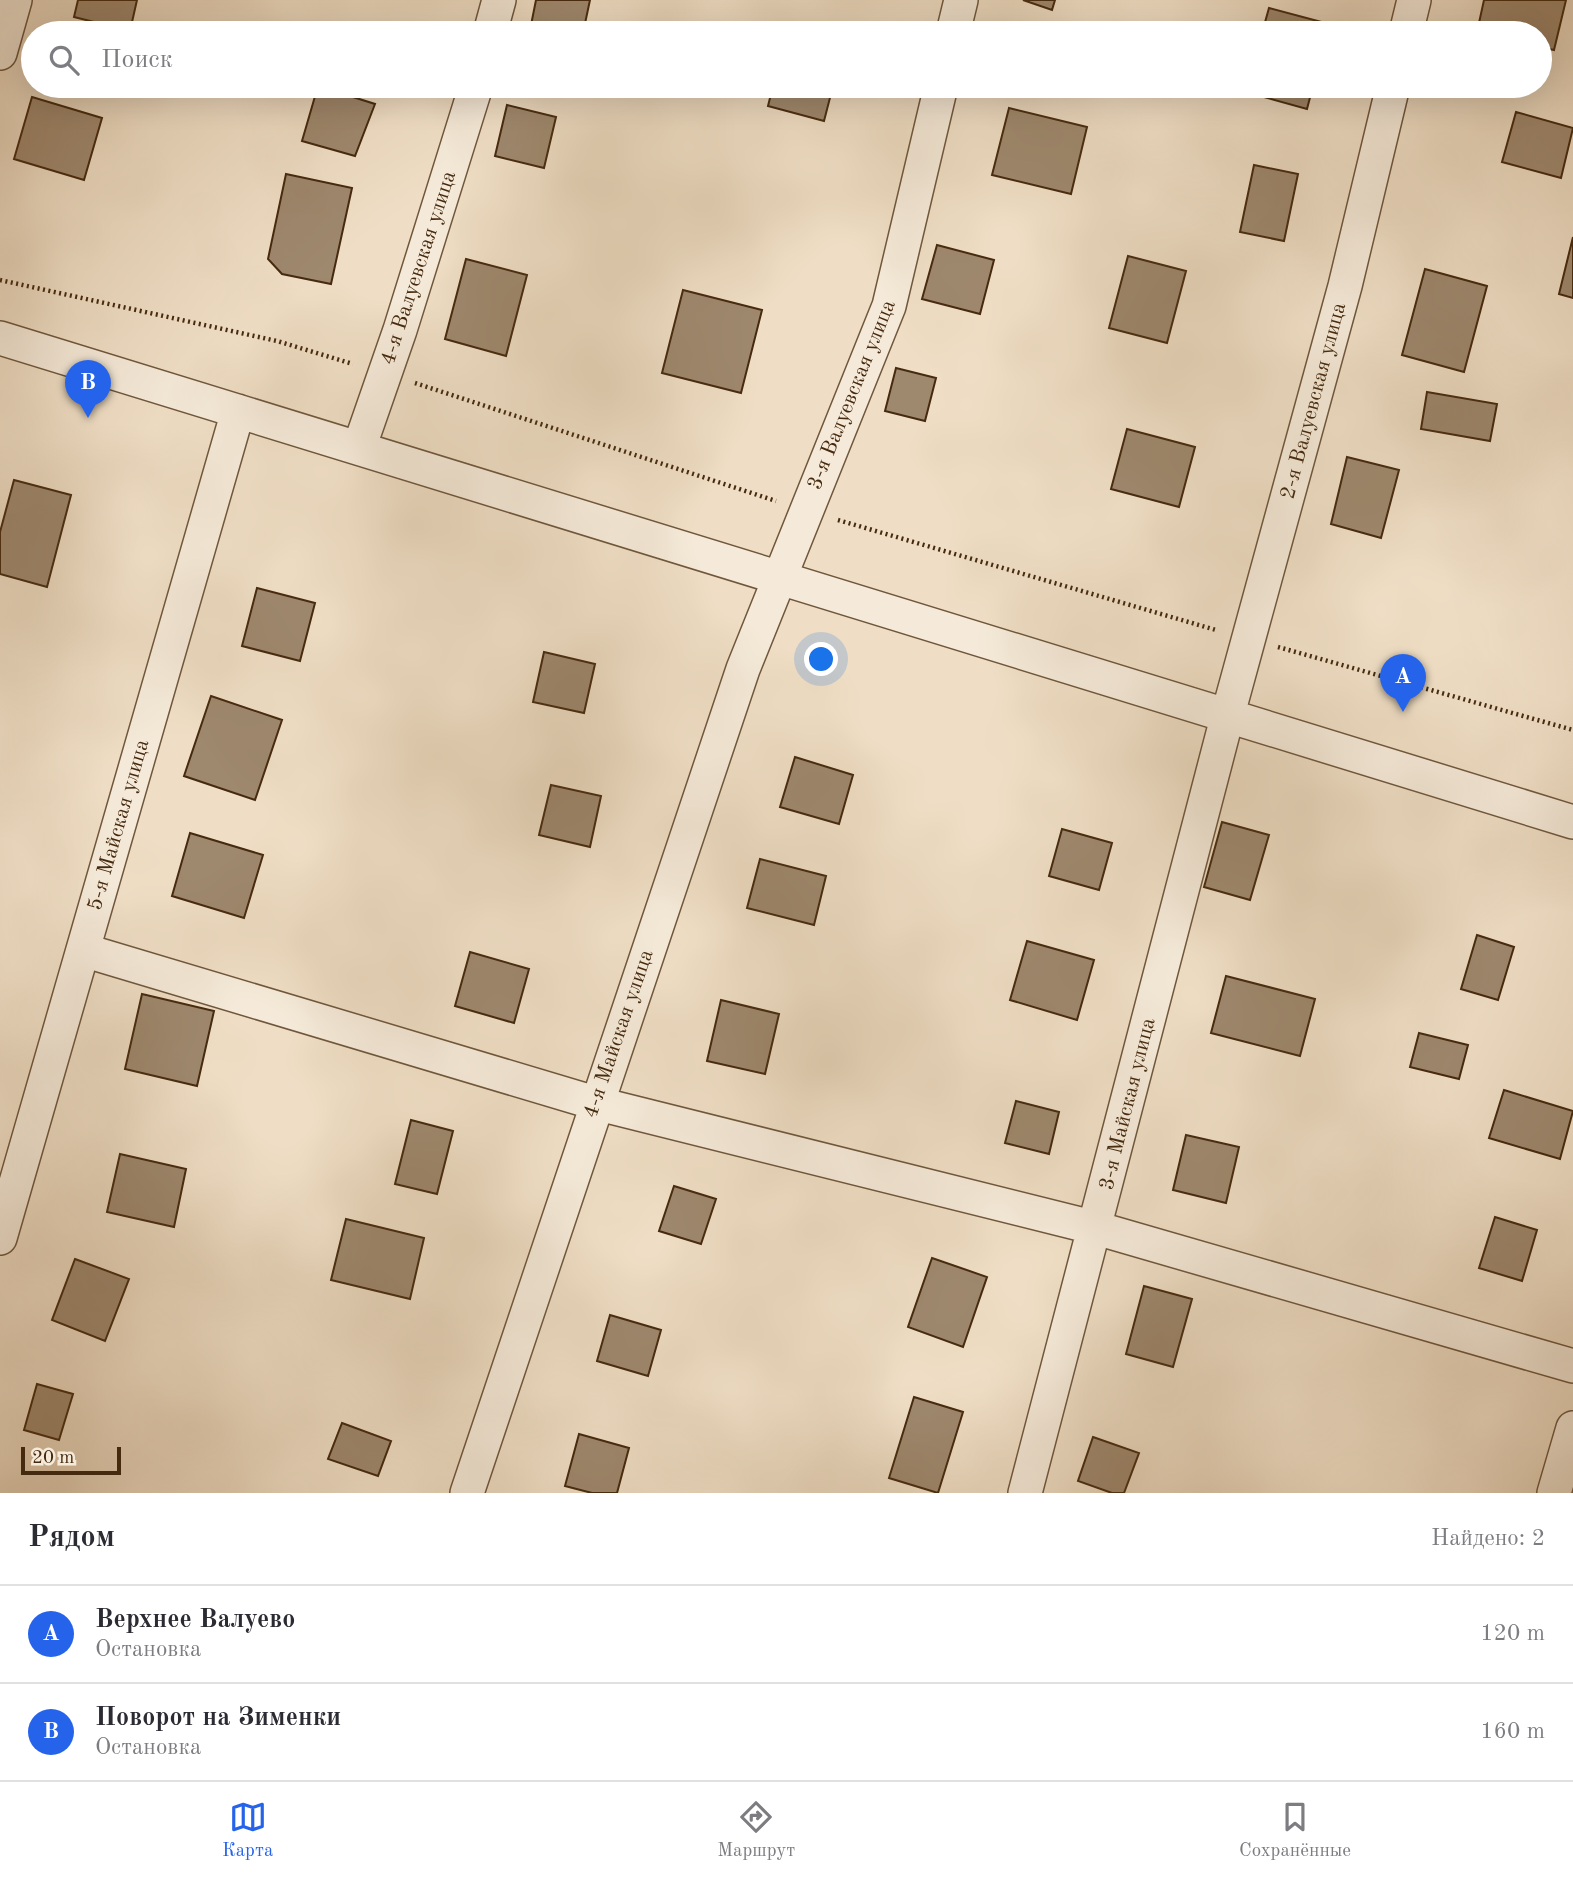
<!DOCTYPE html>
<html lang="ru">
<meta charset="utf-8">
<style>
:root{--surface:#fff;--page:#f2f2f3;--text:#2b2b33;--muted:#7c7c81;--line:#e1e1e2;--accent:#2563eb}
body{margin:0;font-family:"Old Standard TT",serif;background:var(--page);color:var(--text)}
.scale{position:absolute;left:21px;bottom:18px;width:100px;box-sizing:border-box;padding-left:7px;border:4px solid #462a0f;border-top:0;font-size:19px;line-height:24px;white-space:nowrap;color:#462a0f;-webkit-text-stroke:5px #f5ead9;paint-order:stroke}
.you{position:absolute;left:822px;top:660px;width:24px;height:24px;margin:-18px;border:5px solid #fff;border-radius:50%;background:#1a73e8;box-shadow:0 0 0 10px #1a73e833}
.badge{display:grid;place-items:center;width:46px;height:46px;border-radius:50%;background:var(--accent);color:#fff;font-size:23px;font-weight:700}
.pin{position:absolute;translate:-50% -58px;filter:drop-shadow(0 2px 4px #0008)}
.pin::after{content:'';position:absolute;top:37px;width:24px;height:21px;background:inherit;clip-path:polygon(0 0,100% 0,50% 100%)}
.list{margin:0;padding:0;list-style:none}
h2{display:flex;justify-content:space-between;align-items:center;height:91px;margin:0;padding:0 28px;font-size:30px}
h2 small{font-size:23px;font-weight:400;color:var(--muted)}
.list li{display:grid;grid-template-columns:46px 1fr auto;gap:21px;align-items:center;box-sizing:border-box;height:98px;padding:0 28px;border-top:2px solid var(--line)}
.list b{display:block;font-size:26px;white-space:nowrap}
.list p{margin:0;font-size:23px;white-space:nowrap;color:var(--muted)}
.list em{font-size:23px;font-style:normal;color:var(--muted)}
.icon{flex:none;width:38px;height:38px;fill:none;stroke:currentColor;stroke-width:2;stroke-linecap:round;stroke-linejoin:round}
.map{position:relative;flex:none;width:1573px;height:1493px;overflow:hidden}
.search{position:absolute;background:var(--surface);box-shadow:0 7px 28px #0002;left:21px;right:21px;top:21px;height:77px;display:flex;align-items:center;gap:18px;box-sizing:border-box;padding:0 24px;border-radius:38px;color:var(--muted);font-size:26px}
.sheet{height:287px;background:var(--surface)}
nav{display:flex;justify-content:space-around;align-items:center;box-sizing:border-box;height:98px;border-top:2px solid var(--line);background:var(--surface);font-size:19px;color:var(--muted)}
nav a{display:grid;justify-items:center;gap:4px}
nav .on{color:var(--accent)}
.map>svg:first-child{display:block}
.building{fill:#9e886e;stroke:#462a0f;stroke-width:2}
.lines{fill:none;stroke-linecap:round;stroke-linejoin:round}
.minor-casing{stroke:#70573c;stroke-width:36}
.path{stroke:#462a0f;stroke-width:4.5;stroke-dasharray:2 3.5;stroke-linecap:butt}
.minor{stroke:#f5ead9;stroke-width:33}
.labels{text-anchor:middle;dominant-baseline:central;stroke-width:5;stroke-linejoin:round;paint-order:stroke}
.street-label{font-size:21px;fill:#462a0f;stroke:#f5ead9}
</style>
<div class="map">
<svg width="1573" height="1493" viewBox="0 0 1573 1493">
<rect width="100%" height="100%" fill="#efdec5"/>
<filter id="stains"><feTurbulence type="fractalNoise" baseFrequency=".00286" numOctaves="4"/><feColorMatrix values="0 0 0 0 .2 0 0 0 0 .09 0 0 0 0 .02 0 0 0 .5 -.17"/></filter>
<radialGradient id="worn" r=".72"><stop offset=".6" stop-color="#630" stop-opacity="0"/><stop offset="1" stop-color="#630" stop-opacity=".3"/></radialGradient>
<!-- building -->
<path class="building" d="M 78,0 L 137,0 L 130,31 L 74,17 Z
M 536,0 L 590,0 L 583,33 L 530,30 Z
M 1023,0 L 1055,0 L 1052,10 Z
M 1484,0 L 1566,0 L 1554,50 L 1540,47 L 1540,33 L 1477,32 Z
M 1269,8 L 1329,24 L 1327,33 L 1262,33 Z
M 318,86 L 375,104 L 355,156 L 302,141 Z
M 773,86 L 833,86 L 824,121 L 768,106 Z
M 1248,86 L 1313,86 L 1307,109 L 1246,92 Z
M 32,97 L 102,118 L 84,180 L 14,159 Z
M 507,105 L 556,117 L 544,168 L 495,156 Z
M 1009,108 L 1087,127 L 1071,194 L 992,175 Z
M 1516,112 L 1573,128 L 1561,178 L 1502,162 Z
M 1254,165 L 1298,174 L 1284,241 L 1240,232 Z
M 286,174 L 352,188 L 331,284 L 282,274 L 268,259 Z
M 1573,237 L 1573,298 L 1559,294 Z
M 937,245 L 994,260 L 980,314 L 922,299 Z
M 1128,256 L 1186,271 L 1167,343 L 1109,328 Z
M 466,259 L 527,275 L 506,356 L 445,339 Z
M 1425,269 L 1487,286 L 1464,372 L 1402,355 Z
M 683,290 L 762,310 L 741,393 L 662,373 Z
M 896,368 L 936,378 L 925,421 L 885,411 Z
M 1427,392 L 1497,404 L 1490,441 L 1421,429 Z
M 1127,429 L 1195,447 L 1179,507 L 1111,489 Z
M 1347,457 L 1399,470 L 1381,538 L 1331,524 Z
M 14,480 L 71,495 L 47,587 L 0,574 L 0,532 Z
M 257,588 L 315,603 L 300,661 L 242,646 Z
M 544,652 L 595,664 L 584,713 L 533,702 Z
M 211,696 L 282,720 L 255,800 L 184,776 Z
M 795,757 L 853,775 L 839,824 L 780,807 Z
M 551,785 L 601,796 L 590,847 L 539,835 Z
M 1222,822 L 1269,835 L 1250,900 L 1204,887 Z
M 1062,829 L 1112,843 L 1099,890 L 1049,876 Z
M 190,833 L 263,855 L 244,918 L 172,896 Z
M 760,859 L 826,876 L 814,925 L 747,908 Z
M 1477,935 L 1514,947 L 1498,1000 L 1461,989 Z
M 1027,941 L 1094,960 L 1077,1020 L 1010,1000 Z
M 470,952 L 529,969 L 514,1023 L 455,1006 Z
M 1226,976 L 1315,999 L 1300,1056 L 1211,1033 Z
M 142,994 L 214,1011 L 197,1086 L 125,1069 Z
M 721,1000 L 779,1014 L 765,1074 L 707,1061 Z
M 1419,1033 L 1468,1045 L 1459,1079 L 1410,1067 Z
M 1504,1090 L 1573,1111 L 1560,1159 L 1489,1138 Z
M 1016,1101 L 1059,1112 L 1049,1154 L 1005,1143 Z
M 411,1120 L 453,1131 L 437,1194 L 395,1184 Z
M 1186,1135 L 1239,1147 L 1226,1203 L 1173,1190 Z
M 120,1154 L 186,1169 L 174,1227 L 107,1212 Z
M 674,1186 L 716,1199 L 701,1244 L 659,1231 Z
M 1495,1217 L 1537,1230 L 1522,1281 L 1479,1268 Z
M 346,1219 L 424,1238 L 410,1299 L 331,1280 Z
M 932,1258 L 987,1277 L 963,1347 L 908,1327 Z
M 75,1259 L 129,1279 L 105,1341 L 52,1320 Z
M 1144,1286 L 1192,1299 L 1173,1367 L 1126,1354 Z
M 610,1315 L 661,1330 L 648,1376 L 597,1361 Z
M 37,1384 L 73,1394 L 59,1440 L 24,1430 Z
M 914,1397 L 963,1412 L 938,1493 L 889,1478 Z
M 342,1423 L 391,1441 L 378,1476 L 328,1459 Z
M 579,1434 L 629,1448 L 617,1493 L 592,1493 L 565,1486 Z
M 1093,1437 L 1139,1453 L 1124,1493 L 1112,1493 L 1078,1481 Z"/>
<g class="lines">
<defs>
<path id="minor" d="M 490,33 L 499,0
M 953,33 L 961,0
M 1406,33 L 1414,0
M 0,53 L 15,0
M 0,338 L 1573,822
M 359,448 L 400,330 L 476,86
M 83,950 L 595,1103 L 1096,1228 L 1573,1366
M 0,1238 L 238,411
M 467,1493 L 743,669 L 889,306 L 941,86
M 1025,1493 L 1228,714 L 1345,286 L 1393,86
M 1554,1493 L 1573,1428"/>
</defs>
<!-- minor casing -->
<use href="#minor" class="minor-casing"/>
<!-- path -->
<path class="path" d="M 0,280 L 277,341 L 353,364
M 415,383 L 776,501
M 838,520 L 1216,630
M 1278,647 L 1573,730"/>
<!-- minor -->
<use href="#minor" class="minor"/>
</g>
<g class="labels">
<!-- street labels -->
<g class="street-label">
<text transform="translate(419 268) rotate(-72)">4-я Валуевская улица</text>
<text transform="translate(852 395) rotate(-68)">3-я Валуевская улица</text>
<text transform="translate(1314 401) rotate(-75)">2-я Валуевская улица</text>
<text transform="translate(119 825) rotate(-74)">5-я Майская улица</text>
<text transform="translate(619 1034) rotate(-71)">4-я Майская улица</text>
<text transform="translate(1128 1104) rotate(-76)">3-я Майская улица</text>
</g>
</g>
<rect width="100%" height="100%" filter="url(#stains)"/>
<rect width="100%" height="100%" fill="url(#worn)"/>
</svg>
<div class="scale">20 m</div>
<div class="you"></div>
<div class="pin badge" style="left:1403px;top:712px">A</div>
<div class="pin badge" style="left:88px;top:418px">B</div>
<div class="search"><svg class="icon" aria-label="search" viewBox="0 0 24 24"><circle cx="10" cy="10" r="6"/><path d="M15 15l6 6"/></svg>Поиск</div>
</div>
<section class="sheet">
<h2>Рядом<small>Найдено: 2</small></h2>
<ul class="list">
<li><span class="badge">A</span><div><b>Верхнее Валуево</b><p>Остановка</p></div><em>120 m</em></li>
<li><span class="badge">B</span><div><b>Поворот на Зименки</b><p>Остановка</p></div><em>160 m</em></li>
</ul>
</section>
<nav>
<a class="on"><svg class="icon" aria-label="map" viewBox="0 0 24 24"><path d="M3 6l6-2 6 2 6-2v14l-6 2-6-2-6 2zM9 4v14M15 6v14"/></svg>Карта</a>
<a><svg class="icon" aria-label="directions" viewBox="0 0 24 24"><path d="M12 3l9 9-9 9-9-9zM9 14v-3h6M13 9l2 2-2 2"/></svg>Маршрут</a>
<a><svg class="icon" aria-label="saved" viewBox="0 0 24 24"><path d="M7 4h10v16l-5-4-5 4z"/></svg>Сохранённые</a>
</nav>
